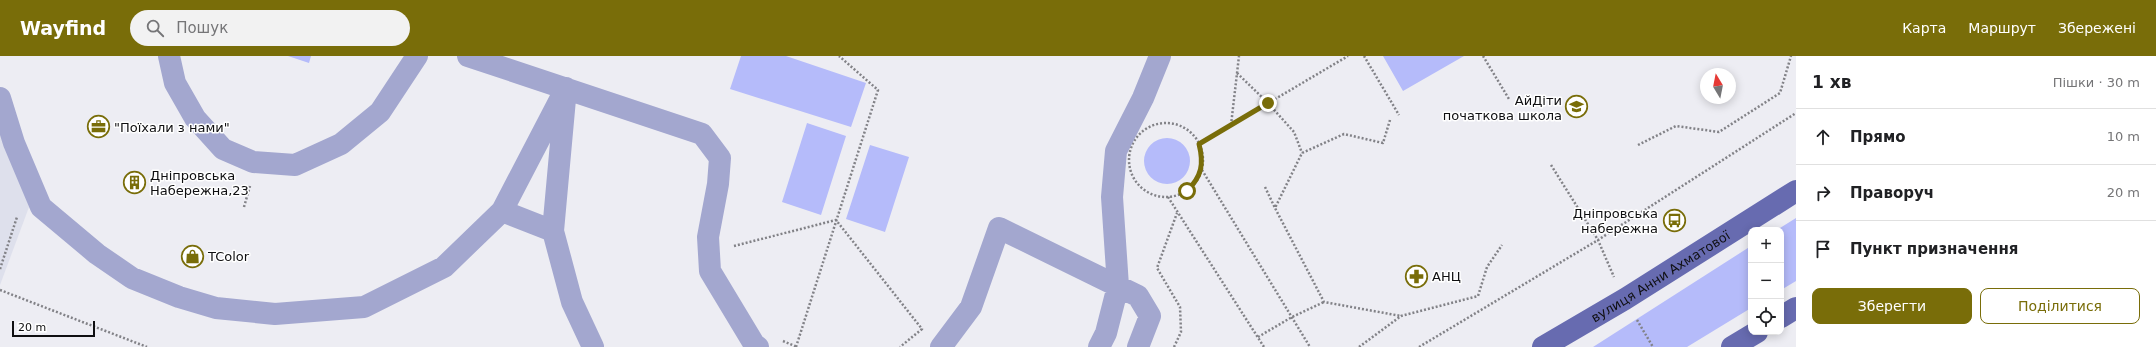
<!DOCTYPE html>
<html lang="uk">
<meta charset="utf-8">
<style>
:root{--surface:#fff;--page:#f2f2f2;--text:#202124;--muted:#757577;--line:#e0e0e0;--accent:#796d09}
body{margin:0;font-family:"DejaVu Sans",sans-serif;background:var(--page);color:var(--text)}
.controls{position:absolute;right:12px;bottom:12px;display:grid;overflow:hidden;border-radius:8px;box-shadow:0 2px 10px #0003}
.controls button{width:36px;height:36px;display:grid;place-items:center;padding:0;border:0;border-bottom:1px solid var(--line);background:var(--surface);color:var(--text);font:20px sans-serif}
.compass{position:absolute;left:1700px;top:12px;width:36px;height:36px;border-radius:50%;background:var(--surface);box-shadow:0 2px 10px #0003;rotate:350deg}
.scale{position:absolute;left:12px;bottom:10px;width:83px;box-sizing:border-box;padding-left:4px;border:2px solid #0f0f11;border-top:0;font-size:11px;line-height:14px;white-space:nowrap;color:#0f0f11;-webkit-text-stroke:3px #fff;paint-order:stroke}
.stop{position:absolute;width:12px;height:12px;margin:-9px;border:3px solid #796d09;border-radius:50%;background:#fff}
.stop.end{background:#796d09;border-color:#fff;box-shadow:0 1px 4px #0008}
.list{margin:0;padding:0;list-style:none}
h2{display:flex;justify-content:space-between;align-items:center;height:52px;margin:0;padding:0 16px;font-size:17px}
h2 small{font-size:13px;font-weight:400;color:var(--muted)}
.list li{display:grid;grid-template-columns:26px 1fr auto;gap:12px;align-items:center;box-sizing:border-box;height:56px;padding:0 16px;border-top:1px solid var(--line)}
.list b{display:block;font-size:15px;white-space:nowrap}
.list em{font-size:13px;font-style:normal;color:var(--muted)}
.actions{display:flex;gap:8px;padding:12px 16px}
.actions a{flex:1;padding:9px 0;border:1px solid var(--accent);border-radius:8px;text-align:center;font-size:14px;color:var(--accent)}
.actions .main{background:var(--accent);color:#fff}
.icon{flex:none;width:22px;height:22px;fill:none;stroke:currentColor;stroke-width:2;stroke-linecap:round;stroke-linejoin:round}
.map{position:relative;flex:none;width:1796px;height:291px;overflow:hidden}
header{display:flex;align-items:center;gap:24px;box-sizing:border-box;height:56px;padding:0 20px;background:var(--accent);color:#fff}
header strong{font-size:19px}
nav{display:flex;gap:22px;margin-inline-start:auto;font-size:14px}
.search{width:280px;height:36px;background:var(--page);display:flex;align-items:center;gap:10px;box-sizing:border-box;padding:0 14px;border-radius:22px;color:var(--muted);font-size:15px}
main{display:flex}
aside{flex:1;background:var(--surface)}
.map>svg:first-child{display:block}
.built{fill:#dee0ec}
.green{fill:#b5bbfa}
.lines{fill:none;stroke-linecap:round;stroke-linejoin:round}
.path{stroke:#828287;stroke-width:2.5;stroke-dasharray:2 2;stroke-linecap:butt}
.minor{stroke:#a3a7cf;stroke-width:22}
.major{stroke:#676bb0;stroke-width:22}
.route{stroke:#796d09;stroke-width:5}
.labels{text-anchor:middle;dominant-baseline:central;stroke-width:3;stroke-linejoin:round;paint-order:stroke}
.poi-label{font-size:13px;fill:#0f0f11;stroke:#fff;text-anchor:start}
.street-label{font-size:13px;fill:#0f0f11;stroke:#fff}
</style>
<header>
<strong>Wayfind</strong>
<div class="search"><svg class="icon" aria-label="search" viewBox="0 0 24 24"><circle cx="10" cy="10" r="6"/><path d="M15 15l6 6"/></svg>Пошук</div>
<nav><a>Карта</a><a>Маршрут</a><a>Збережені</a></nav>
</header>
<main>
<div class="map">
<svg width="1796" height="291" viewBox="0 0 1796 291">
<rect width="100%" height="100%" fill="#ededf3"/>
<!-- built -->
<path class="built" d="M 0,64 L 29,151 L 0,229 Z"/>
<!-- green -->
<path class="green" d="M 288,0 L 311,0 L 309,7 Z
M 741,0 L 786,0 L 866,27 L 851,71 L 730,33 Z
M 1383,0 L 1464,0 L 1403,35 Z
M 807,67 L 846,80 L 821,159 L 782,146 Z
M1144 105a23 23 0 1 1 46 0a23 23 0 1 1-46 0Z
M 870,89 L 909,101 L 885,176 L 846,163 Z
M 1796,162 L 1796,225 L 1781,234 L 1781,174 L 1777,174 Z
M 1751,190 L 1751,252 L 1687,291 L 1593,291 Z"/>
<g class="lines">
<!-- path -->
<path class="path" d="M 1364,0 L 1399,59
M 1483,0 L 1509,43
M 1237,17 L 1268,47 L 1294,76 L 1302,97
M 1390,64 L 1383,87 L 1344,78 L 1302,97 L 1275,152 L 1324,246 L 1401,260
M1129 104a37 37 0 1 1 74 0a37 37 0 1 1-74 0Z
M 1231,69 L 1239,0
M 1199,88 L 1348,0
M 1638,89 L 1676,70 L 1719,76 L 1780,37 L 1791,0
M 1551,109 L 1598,184 L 1614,221
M 1202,114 L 1310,291
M 1265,131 L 1275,152
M 1168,141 L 1264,291
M 244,151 L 250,130
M 734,190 L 836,164 L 922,273 L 900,291
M 0,213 L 17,161
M 0,234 L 147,291
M 1637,264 L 1653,291
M 1258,281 L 1292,261 L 1324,246
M 783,285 L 797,291
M 796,291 L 878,34 L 839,0
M 1174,291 L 1181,276 L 1180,251 L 1157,212 L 1177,157
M 1359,291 L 1401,260 L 1478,240 L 1487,211 L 1502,189
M 1419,291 L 1598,184 L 1796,57"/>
<!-- minor -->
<path class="minor" d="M 169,0 L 175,27 L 195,62 L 223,93 L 253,106 L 295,109 L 341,88 L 380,56 L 417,0
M 468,0 L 702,78 L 720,102 L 718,128 L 708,181 L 710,215 L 754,288 L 758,291
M 0,42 L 14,87 L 41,151 L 97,198 L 132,222 L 179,241 L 216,252 L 275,258 L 364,251 L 444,211 L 502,155 L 566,32 L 553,175 L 572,246 L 593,291
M 502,155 L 553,175
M 941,291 L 971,251 L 999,172 L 1138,240 L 1150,260 L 1138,291
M 1099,291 L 1106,277 L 1118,230 L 1112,141 L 1116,95 L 1143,42 L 1160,0"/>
<!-- major -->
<g class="major">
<path d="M 1781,261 L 1796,252"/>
<path id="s1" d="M 1543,291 L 1625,243 L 1796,135"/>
<path d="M 1732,291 L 1757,276"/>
</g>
</g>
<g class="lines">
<!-- route -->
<path class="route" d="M 1187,135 C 1202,120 1204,108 1199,88 L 1268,47"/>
</g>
<!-- icons -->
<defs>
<symbol id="school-ring" viewBox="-11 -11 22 22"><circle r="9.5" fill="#fff" stroke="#796d09" stroke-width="1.5"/><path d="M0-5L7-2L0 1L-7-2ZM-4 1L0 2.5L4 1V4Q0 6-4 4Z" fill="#796d09"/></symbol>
<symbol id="office-ring" viewBox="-11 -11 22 22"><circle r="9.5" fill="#fff" stroke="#796d09" stroke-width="1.5"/><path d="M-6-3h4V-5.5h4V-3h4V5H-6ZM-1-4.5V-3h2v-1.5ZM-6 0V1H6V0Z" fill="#796d09"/></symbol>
<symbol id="building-ring" viewBox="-11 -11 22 22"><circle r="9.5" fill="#fff" stroke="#796d09" stroke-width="1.5"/><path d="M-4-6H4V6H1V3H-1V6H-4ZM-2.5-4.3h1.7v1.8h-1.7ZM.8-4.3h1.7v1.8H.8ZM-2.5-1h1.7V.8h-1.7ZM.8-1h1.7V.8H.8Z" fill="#796d09"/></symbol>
<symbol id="bus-ring" viewBox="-11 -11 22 22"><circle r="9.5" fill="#fff" stroke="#796d09" stroke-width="1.5"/><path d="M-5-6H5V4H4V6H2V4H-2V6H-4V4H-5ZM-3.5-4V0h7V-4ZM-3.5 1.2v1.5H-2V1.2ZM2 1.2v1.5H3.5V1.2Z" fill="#796d09"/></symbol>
<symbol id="shop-ring" viewBox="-11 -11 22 22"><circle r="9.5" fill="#fff" stroke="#796d09" stroke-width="1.5"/><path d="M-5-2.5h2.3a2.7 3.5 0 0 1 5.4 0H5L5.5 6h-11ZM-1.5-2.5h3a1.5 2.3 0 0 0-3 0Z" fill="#796d09"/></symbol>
<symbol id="pharmacy-ring" viewBox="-11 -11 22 22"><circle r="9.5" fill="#fff" stroke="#796d09" stroke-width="1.5"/><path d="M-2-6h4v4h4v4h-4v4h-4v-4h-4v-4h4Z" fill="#796d09"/></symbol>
</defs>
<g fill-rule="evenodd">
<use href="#school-ring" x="1564" y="38" width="25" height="25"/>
<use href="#office-ring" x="86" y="58" width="25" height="25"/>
<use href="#building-ring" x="122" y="114" width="25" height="25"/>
<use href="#bus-ring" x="1662" y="152" width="25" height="25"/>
<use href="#shop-ring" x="180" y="188" width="25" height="25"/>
<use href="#pharmacy-ring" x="1404" y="208" width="25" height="25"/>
</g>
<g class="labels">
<!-- poi labels -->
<g class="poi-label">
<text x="1562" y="44" text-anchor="end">АйДіти<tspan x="1562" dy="15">початкова школа</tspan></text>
<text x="114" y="71">"Поїхали з нами"</text>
<text x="150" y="119">Дніпровська<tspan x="150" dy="15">Набережна,23</tspan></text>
<text x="1658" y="157" text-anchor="end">Дніпровська<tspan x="1658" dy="15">набережна</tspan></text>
<text x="208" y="200">TColor</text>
<text x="1432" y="220">АНЦ</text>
</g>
<!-- street labels -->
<g class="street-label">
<text stroke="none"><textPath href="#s1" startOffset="137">вулиця Анни Ахматової</textPath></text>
</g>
</g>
</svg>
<div class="controls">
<button>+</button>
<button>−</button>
<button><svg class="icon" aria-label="locate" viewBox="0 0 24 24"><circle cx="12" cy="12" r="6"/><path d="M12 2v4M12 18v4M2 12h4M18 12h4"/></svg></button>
</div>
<svg class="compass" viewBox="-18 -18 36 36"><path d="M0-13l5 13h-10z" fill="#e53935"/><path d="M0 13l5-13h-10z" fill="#757577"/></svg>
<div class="scale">20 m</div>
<div class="stop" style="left:1187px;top:135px"></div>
<div class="stop end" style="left:1268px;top:47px"></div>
</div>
<aside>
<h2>1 хв<small>Пішки · 30 m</small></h2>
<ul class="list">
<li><svg class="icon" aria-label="ahead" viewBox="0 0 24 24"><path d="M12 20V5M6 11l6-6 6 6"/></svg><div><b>Прямо</b></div><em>10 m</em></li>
<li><svg class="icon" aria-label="right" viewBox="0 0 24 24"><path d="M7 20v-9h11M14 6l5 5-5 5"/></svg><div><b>Праворуч</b></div><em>20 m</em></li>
<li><svg class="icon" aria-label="arrive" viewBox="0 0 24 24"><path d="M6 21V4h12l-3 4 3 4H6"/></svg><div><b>Пункт призначення</b></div></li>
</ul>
<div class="actions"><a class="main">Зберегти</a><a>Поділитися</a></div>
</aside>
</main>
